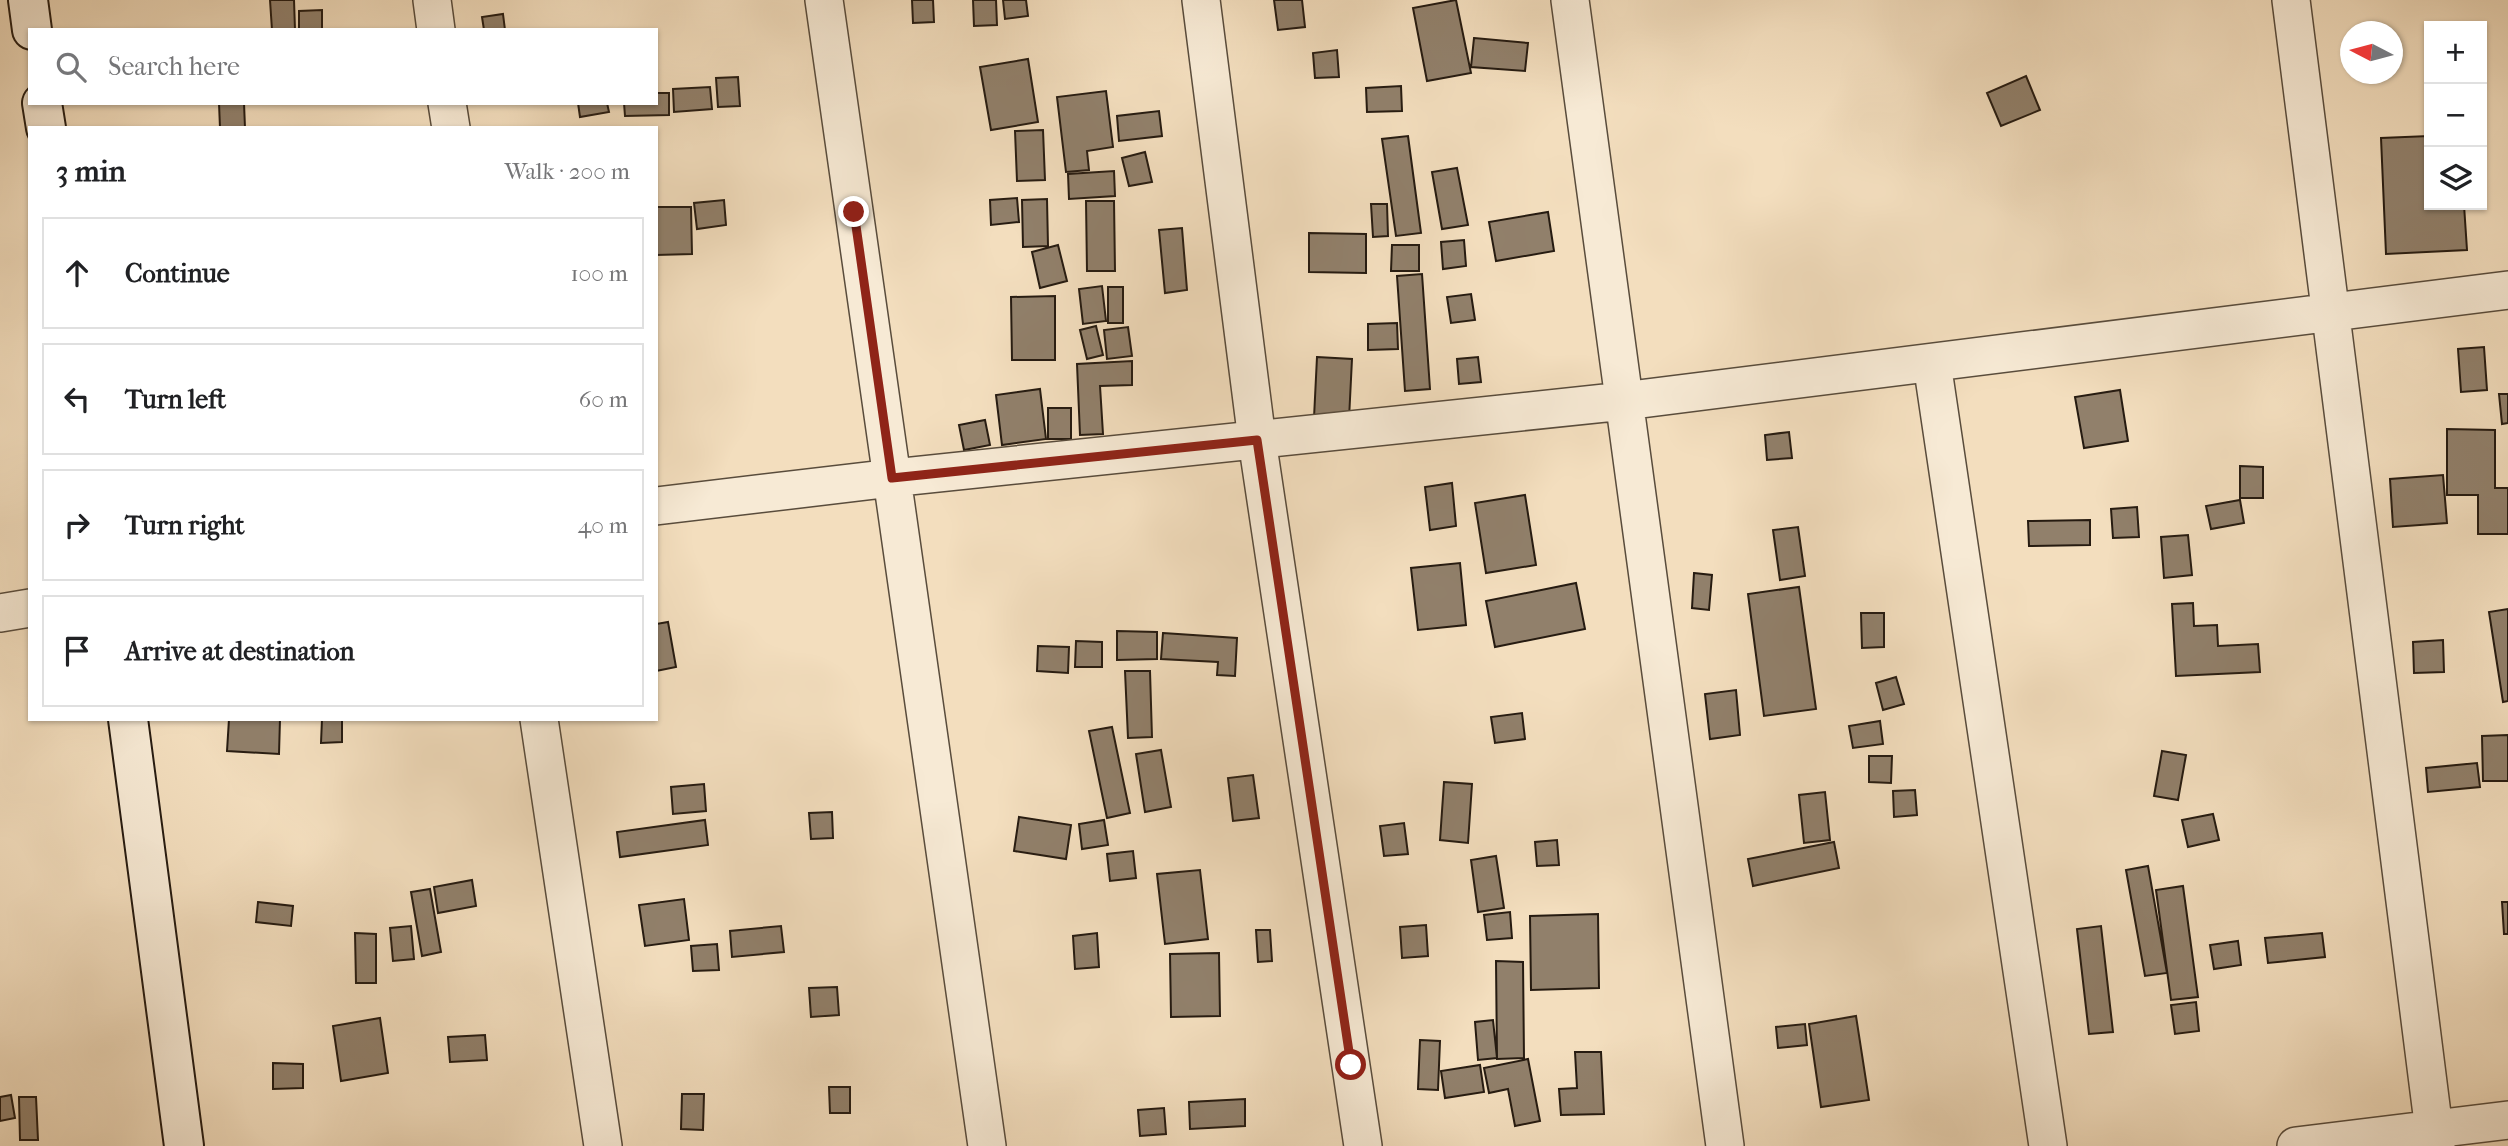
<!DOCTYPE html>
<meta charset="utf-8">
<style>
:root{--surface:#fff;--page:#f6f6f6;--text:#202124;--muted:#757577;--line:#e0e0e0}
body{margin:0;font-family:"IM FELL French Canon",serif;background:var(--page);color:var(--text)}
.controls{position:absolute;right:21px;top:21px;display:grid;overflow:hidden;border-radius:0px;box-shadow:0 2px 5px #0004}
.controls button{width:63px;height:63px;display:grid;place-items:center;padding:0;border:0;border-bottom:2px solid var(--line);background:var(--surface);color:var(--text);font:35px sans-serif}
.compass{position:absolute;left:2340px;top:21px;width:63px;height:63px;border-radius:50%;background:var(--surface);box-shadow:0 2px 5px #0004;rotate:276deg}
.stop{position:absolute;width:21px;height:21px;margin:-16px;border:5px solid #8f2418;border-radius:50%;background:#fff}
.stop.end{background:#8f2418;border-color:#fff;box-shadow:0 2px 7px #0008}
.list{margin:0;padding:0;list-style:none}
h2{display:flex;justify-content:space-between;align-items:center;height:91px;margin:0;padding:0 28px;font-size:30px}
h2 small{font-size:23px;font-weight:400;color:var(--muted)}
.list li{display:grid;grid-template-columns:46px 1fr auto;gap:21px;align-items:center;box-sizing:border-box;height:112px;margin:0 14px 14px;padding:0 14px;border:2px solid var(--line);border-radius:0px}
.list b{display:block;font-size:26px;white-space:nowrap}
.list em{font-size:23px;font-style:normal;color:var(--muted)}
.icon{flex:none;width:38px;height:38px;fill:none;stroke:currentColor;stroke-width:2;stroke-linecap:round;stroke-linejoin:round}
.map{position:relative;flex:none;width:2508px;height:1146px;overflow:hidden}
.search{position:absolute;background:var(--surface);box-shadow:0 2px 5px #0004;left:28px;top:28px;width:630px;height:77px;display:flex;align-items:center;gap:18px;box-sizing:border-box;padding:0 24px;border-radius:0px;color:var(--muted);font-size:26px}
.panel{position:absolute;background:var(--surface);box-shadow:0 2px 5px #0004;left:28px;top:126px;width:630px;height:595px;border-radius:0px}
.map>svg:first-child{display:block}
.building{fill:#91806b;stroke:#261b11;stroke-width:2}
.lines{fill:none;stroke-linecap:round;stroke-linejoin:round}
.street-casing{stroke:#594c3c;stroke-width:40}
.secondary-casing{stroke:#261b11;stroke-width:42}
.street{stroke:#f7ead5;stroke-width:37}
.secondary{stroke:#f7ead5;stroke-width:38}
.route{stroke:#8f2418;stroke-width:9}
</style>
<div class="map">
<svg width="2508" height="1146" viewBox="0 0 2508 1146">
<rect width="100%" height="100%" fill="#f3debe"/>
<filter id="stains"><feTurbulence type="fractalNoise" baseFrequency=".00286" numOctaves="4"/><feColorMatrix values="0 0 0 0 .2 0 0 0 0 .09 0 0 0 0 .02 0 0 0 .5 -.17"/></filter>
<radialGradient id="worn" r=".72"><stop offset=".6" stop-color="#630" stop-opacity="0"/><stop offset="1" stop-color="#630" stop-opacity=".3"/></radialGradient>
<!-- building -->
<path class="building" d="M 270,0 L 294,0 L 295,30 L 272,30 Z
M 912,0 L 933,0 L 934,22 L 913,23 Z
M 973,0 L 996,0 L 997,25 L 974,26 Z
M 1003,0 L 1026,0 L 1028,16 L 1005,19 Z
M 1274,0 L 1302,0 L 1305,27 L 1278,30 Z
M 1456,0 L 1471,73 L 1427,81 L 1413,8 Z
M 322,10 L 322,30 L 299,30 L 299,11 Z
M 503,14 L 505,30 L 484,30 L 482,17 Z
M 1474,38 L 1528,43 L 1525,71 L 1471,67 Z
M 1337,50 L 1339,77 L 1315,78 L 1313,53 Z
M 1028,59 L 1038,122 L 991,130 L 980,67 Z
M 2026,76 L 2040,110 L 2001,126 L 1987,93 Z
M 738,77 L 740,106 L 718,107 L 716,78 Z
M 1401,86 L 1402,111 L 1367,112 L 1366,88 Z
M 710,87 L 712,109 L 674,112 L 673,89 Z
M 1106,91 L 1113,147 L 1087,151 L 1089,170 L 1066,172 L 1057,97 Z
M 656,93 L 669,93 L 669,115 L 625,116 L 624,103 L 656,103 Z
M 219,103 L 244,103 L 245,128 L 220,128 Z
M 578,103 L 607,103 L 609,112 L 580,117 Z
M 1159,111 L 1162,136 L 1119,141 L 1117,116 Z
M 1043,130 L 1045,180 L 1017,181 L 1015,131 Z
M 1408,136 L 1421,233 L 1396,236 L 1382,139 Z
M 2429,136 L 2429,205 L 2464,205 L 2467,250 L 2386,254 L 2381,138 Z
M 1145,152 L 1152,182 L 1129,186 L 1122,158 Z
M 1457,168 L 1468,225 L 1442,229 L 1432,172 Z
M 1114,171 L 1115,196 L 1069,199 L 1068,174 Z
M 1017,198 L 1019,222 L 991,225 L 990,200 Z
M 1047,199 L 1048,246 L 1023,247 L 1022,200 Z
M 724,200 L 726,225 L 697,229 L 694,203 Z
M 1086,201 L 1114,201 L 1115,271 L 1087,271 Z
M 1371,204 L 1387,204 L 1388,236 L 1373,237 Z
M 656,207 L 691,207 L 692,254 L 656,255 Z
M 1548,212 L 1554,251 L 1496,261 L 1489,222 Z
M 1182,228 L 1187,290 L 1165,293 L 1159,230 Z
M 1309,233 L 1366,234 L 1366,273 L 1309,272 Z
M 1464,240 L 1466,266 L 1443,269 L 1441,242 Z
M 1058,245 L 1067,281 L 1040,288 L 1032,252 Z
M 1392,245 L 1419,245 L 1419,271 L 1391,271 Z
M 1422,274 L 1430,389 L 1405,391 L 1397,276 Z
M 1102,286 L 1106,321 L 1083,324 L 1079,289 Z
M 1108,287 L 1123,287 L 1123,323 L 1108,323 Z
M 1471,294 L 1475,320 L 1451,323 L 1447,297 Z
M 1055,296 L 1055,360 L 1012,360 L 1011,297 Z
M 1397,323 L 1398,349 L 1368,350 L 1368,324 Z
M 1096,326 L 1103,355 L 1087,359 L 1080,330 Z
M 1128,327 L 1132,356 L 1107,359 L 1104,330 Z
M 2484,347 L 2487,390 L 2461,392 L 2458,349 Z
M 1317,357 L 1352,359 L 1349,419 L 1314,418 Z
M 1478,357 L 1481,382 L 1459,384 L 1457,359 Z
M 1132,361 L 1132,385 L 1100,386 L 1103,434 L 1080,435 L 1077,364 Z
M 1040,389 L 1046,439 L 1002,445 L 996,395 Z
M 2120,390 L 2128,441 L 2084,448 L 2075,397 Z
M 2499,394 L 2508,394 L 2508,423 L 2502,424 Z
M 1048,408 L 1071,408 L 1071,439 L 1048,439 Z
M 985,420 L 990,445 L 964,450 L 959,425 Z
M 2447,429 L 2495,430 L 2495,488 L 2508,488 L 2508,534 L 2478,534 L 2478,495 L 2447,495 Z
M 1789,432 L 1792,458 L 1767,460 L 1765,435 Z
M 2240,466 L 2263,467 L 2263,498 L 2240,498 Z
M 2443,475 L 2447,523 L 2393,527 L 2390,479 Z
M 1452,483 L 1456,526 L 1430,530 L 1425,487 Z
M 1525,495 L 1536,565 L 1486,573 L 1475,503 Z
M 2240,500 L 2244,523 L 2211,529 L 2206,506 Z
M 2137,507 L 2139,537 L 2113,538 L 2111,509 Z
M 2090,520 L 2090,545 L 2029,546 L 2028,521 Z
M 1798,527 L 1805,576 L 1780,580 L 1773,530 Z
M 2188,535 L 2192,575 L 2164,578 L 2161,537 Z
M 1460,563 L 1466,625 L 1418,630 L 1411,568 Z
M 1694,573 L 1712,575 L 1709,610 L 1692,608 Z
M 1576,583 L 1585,629 L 1495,647 L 1486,601 Z
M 1799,587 L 1816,709 L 1764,716 L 1748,594 Z
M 2193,603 L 2194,626 L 2217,625 L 2218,646 L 2258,644 L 2260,672 L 2176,676 L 2172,604 Z
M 2508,609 L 2508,701 L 2503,702 L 2489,612 Z
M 1861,613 L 1884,613 L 1884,647 L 1862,648 Z
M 668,622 L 676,667 L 656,671 L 656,624 Z
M 1117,631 L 1157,632 L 1157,659 L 1117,660 Z
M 1163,633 L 1237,638 L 1235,676 L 1217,675 L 1218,662 L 1161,659 Z
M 2443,640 L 2444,672 L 2414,673 L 2413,642 Z
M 1076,641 L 1102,642 L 1102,667 L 1075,667 Z
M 1038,646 L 1069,647 L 1068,673 L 1037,671 Z
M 1125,671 L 1150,671 L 1152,737 L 1128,738 Z
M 1896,677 L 1904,704 L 1883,710 L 1876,683 Z
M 1736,690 L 1740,735 L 1710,739 L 1705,694 Z
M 1522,713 L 1525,739 L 1495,743 L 1491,717 Z
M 229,719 L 280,719 L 279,754 L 227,751 Z
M 322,719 L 291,719 L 342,719 L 342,742 L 321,743 Z
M 1880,721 L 1883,744 L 1853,748 L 1849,726 Z
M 1112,727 L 1130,813 L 1107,818 L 1089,731 Z
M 2508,735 L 2508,781 L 2483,781 L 2482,736 Z
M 1161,750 L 1171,807 L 1145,812 L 1136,754 Z
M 2162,751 L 2186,755 L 2178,800 L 2154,796 Z
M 1869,756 L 1892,756 L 1891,783 L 1869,782 Z
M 2477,763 L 2480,787 L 2428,792 L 2426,768 Z
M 1253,775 L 1259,818 L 1233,821 L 1228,778 Z
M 1444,782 L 1472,784 L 1468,843 L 1440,840 Z
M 704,784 L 706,811 L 673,814 L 671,787 Z
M 1915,790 L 1917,815 L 1894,817 L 1893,791 Z
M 1825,792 L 1830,840 L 1804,843 L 1799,795 Z
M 832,812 L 833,838 L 811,839 L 809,813 Z
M 2213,814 L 2219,840 L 2188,847 L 2182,820 Z
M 1019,817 L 1071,825 L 1066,859 L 1014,851 Z
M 705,820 L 708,845 L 620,857 L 617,832 Z
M 1104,820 L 1108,845 L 1082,849 L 1079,824 Z
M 1404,823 L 1408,854 L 1384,856 L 1380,826 Z
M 1557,840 L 1559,865 L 1537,866 L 1535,842 Z
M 1834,842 L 1839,868 L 1753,886 L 1748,859 Z
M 1133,851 L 1136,878 L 1110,881 L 1107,854 Z
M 1496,856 L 1504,908 L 1478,912 L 1471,860 Z
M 2148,866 L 2167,973 L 2145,976 L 2126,870 Z
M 1200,870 L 1208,939 L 1165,944 L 1157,874 Z
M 472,880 L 476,906 L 438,913 L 434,887 Z
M 2183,886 L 2198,997 L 2171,1000 L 2156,890 Z
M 430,889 L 441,952 L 422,956 L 411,892 Z
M 684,899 L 689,940 L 645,946 L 639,905 Z
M 258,902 L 293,906 L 291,926 L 256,922 Z
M 2502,902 L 2508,902 L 2508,934 L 2504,934 Z
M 1510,912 L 1512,938 L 1487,940 L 1484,915 Z
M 1598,914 L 1599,988 L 1531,990 L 1530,916 Z
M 1426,925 L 1428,956 L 1402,958 L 1400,927 Z
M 411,926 L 414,959 L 393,961 L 390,928 Z
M 781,926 L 784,952 L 732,957 L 730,931 Z
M 2101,926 L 2113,1032 L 2089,1034 L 2077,929 Z
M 1256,930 L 1270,930 L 1272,961 L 1258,962 Z
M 355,933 L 376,934 L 376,983 L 356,983 Z
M 1097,933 L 1099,967 L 1075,969 L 1073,936 Z
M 2322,933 L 2325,957 L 2268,963 L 2265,938 Z
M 2238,941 L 2241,965 L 2214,969 L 2210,945 Z
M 717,944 L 719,970 L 693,971 L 691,946 Z
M 1219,953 L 1220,1016 L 1171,1017 L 1170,954 Z
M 1496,961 L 1523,962 L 1524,1058 L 1497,1059 Z
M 837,987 L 839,1015 L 811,1017 L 809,988 Z
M 2196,1002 L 2199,1031 L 2175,1034 L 2171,1005 Z
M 1856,1016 L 1869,1100 L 1821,1107 L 1809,1024 Z
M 380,1018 L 388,1073 L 341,1081 L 333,1026 Z
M 1493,1020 L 1497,1058 L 1478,1060 L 1475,1022 Z
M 1805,1024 L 1807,1045 L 1778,1048 L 1776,1027 Z
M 485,1035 L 487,1060 L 450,1062 L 448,1037 Z
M 1420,1040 L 1440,1041 L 1438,1090 L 1418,1089 Z
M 1575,1052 L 1601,1052 L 1604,1114 L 1561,1115 L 1559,1089 L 1577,1088 Z
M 1528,1059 L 1540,1121 L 1515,1126 L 1508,1089 L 1489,1093 L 1484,1068 Z
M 273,1063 L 303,1064 L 303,1088 L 273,1089 Z
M 1480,1065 L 1484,1092 L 1445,1098 L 1441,1071 Z
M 829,1087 L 850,1087 L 850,1113 L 830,1113 Z
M 682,1094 L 704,1094 L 703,1130 L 681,1129 Z
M 11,1095 L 15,1118 L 0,1121 L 0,1097 Z
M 19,1097 L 36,1097 L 38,1140 L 20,1140 Z
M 1245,1099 L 1245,1126 L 1190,1129 L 1189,1102 Z
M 1164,1108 L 1166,1134 L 1140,1136 L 1138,1110 Z"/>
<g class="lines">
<defs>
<path id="street" d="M 432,0 L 436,30
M 824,0 L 987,1146
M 1201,0 L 1257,440 L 1363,1146
M 1570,0 L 1725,1146
M 2291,0 L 2436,1146
M 447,103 L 451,128
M 1932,363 L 2048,1146
M 656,506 L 892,478 L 1624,401 L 2508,290
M 0,613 L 30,608
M 539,719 L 603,1146
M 2296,1146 L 2508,1120"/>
<path id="secondary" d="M 28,0 L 32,30
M 42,103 L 46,128
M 128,719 L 184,1146"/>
</defs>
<!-- street casing -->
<use href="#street" class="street-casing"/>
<!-- secondary casing -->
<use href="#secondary" class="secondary-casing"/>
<!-- street -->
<use href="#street" class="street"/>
<!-- secondary -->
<use href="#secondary" class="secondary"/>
</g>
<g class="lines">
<!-- route -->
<path class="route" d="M 854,212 L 892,478 L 1257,440 L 1351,1065"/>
</g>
<rect width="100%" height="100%" filter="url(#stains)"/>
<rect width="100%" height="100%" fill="url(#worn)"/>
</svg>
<div class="controls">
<button>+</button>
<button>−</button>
<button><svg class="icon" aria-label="layers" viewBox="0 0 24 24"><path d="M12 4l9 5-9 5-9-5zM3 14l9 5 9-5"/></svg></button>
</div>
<svg class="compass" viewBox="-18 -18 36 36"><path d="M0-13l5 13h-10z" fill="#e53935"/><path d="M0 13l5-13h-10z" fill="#757577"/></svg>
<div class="stop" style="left:1351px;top:1065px"></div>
<div class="stop end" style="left:854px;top:212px"></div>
<div class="search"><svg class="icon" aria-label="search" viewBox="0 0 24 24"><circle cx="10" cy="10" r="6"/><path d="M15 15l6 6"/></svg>Search here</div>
<section class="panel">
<h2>3 min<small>Walk · 200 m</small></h2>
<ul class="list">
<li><svg class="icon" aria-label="ahead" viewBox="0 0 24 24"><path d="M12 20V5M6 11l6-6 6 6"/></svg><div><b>Continue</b></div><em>100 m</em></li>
<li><svg class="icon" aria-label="left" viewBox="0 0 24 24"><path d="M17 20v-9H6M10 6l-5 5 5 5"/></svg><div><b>Turn left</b></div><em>60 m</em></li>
<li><svg class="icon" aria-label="right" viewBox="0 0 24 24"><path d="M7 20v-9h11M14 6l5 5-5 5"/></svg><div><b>Turn right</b></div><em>40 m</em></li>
<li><svg class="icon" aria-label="arrive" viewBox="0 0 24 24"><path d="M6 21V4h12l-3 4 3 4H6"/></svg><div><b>Arrive at destination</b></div></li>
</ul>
</section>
</div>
